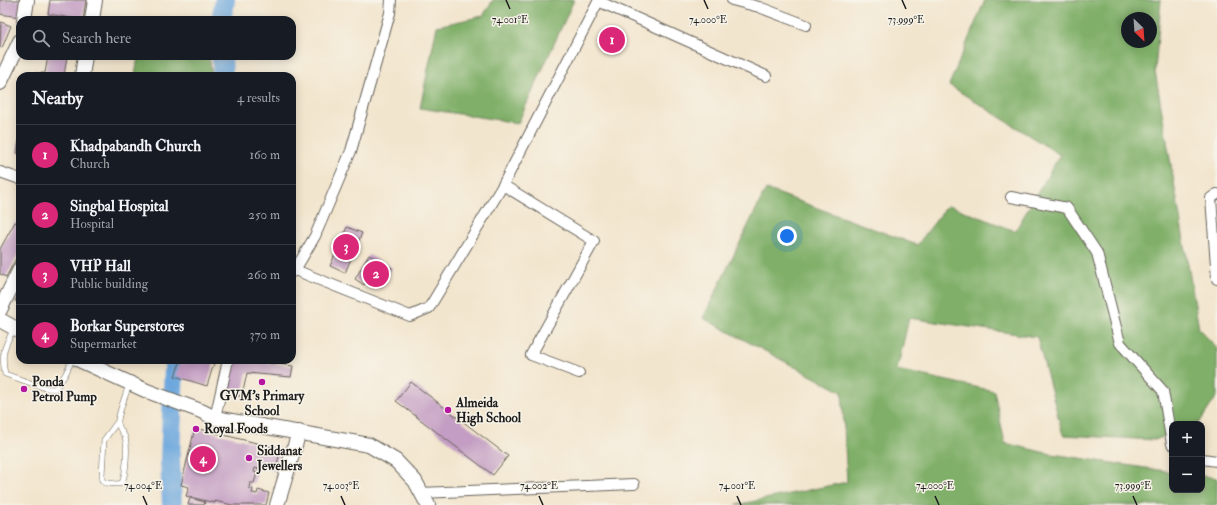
<!DOCTYPE html>
<meta charset="utf-8">
<style>
:root{--surface:#171b24;--page:#20242c;--text:#f1f3f6;--muted:#9ea1a6;--line:#363941;--accent:#db2777}
body{margin:0;font-family:"IM FELL Double Pica",serif;background:var(--page);color:var(--text)}
.controls{position:absolute;right:12px;bottom:12px;display:grid;overflow:hidden;border-radius:8px;box-shadow:0 2px 10px #0003}
.controls button{width:36px;height:36px;display:grid;place-items:center;padding:0;border:0;border-bottom:1px solid var(--line);background:var(--surface);color:var(--text);font:20px sans-serif}
.compass{position:absolute;left:1121px;top:12px;width:36px;height:36px;border-radius:50%;background:var(--surface);box-shadow:0 2px 10px #0003;rotate:155deg}
.you{position:absolute;left:787px;top:236px;width:14px;height:14px;margin:-10px;border:3px solid #fff;border-radius:50%;background:#1a73e8;box-shadow:0 0 0 6px #1a73e833}
.badge{display:grid;place-items:center;width:26px;height:26px;border-radius:50%;background:var(--accent);color:#fff;font-size:13px;font-weight:700}
.pin{position:absolute;translate:-50% -50%;border:2px solid #fff;box-shadow:0 1px 4px #0006}
.list{margin:0;padding:0;list-style:none}
h2{display:flex;justify-content:space-between;align-items:center;height:52px;margin:0;padding:0 16px;font-size:17px}
h2 small{font-size:13px;font-weight:400;color:var(--muted)}
.list li{display:grid;grid-template-columns:26px 1fr auto;gap:12px;align-items:center;box-sizing:border-box;height:60px;padding:0 16px;border-top:1px solid var(--line)}
.list b{display:block;font-size:15px;white-space:nowrap}
.list p{margin:0;font-size:13px;white-space:nowrap;color:var(--muted)}
.list em{font-size:13px;font-style:normal;color:var(--muted)}
.icon{flex:none;width:22px;height:22px;fill:none;stroke:currentColor;stroke-width:2;stroke-linecap:round;stroke-linejoin:round}
.map{position:relative;flex:none;width:1217px;height:505px;overflow:hidden}
.search{position:absolute;background:var(--surface);box-shadow:0 2px 10px #0003;left:16px;top:16px;width:280px;height:44px;display:flex;align-items:center;gap:10px;box-sizing:border-box;padding:0 14px;border-radius:12px;color:var(--muted);font-size:15px}
.panel{position:absolute;background:var(--surface);box-shadow:0 2px 10px #0003;left:16px;top:72px;width:280px;height:292px;border-radius:12px}
.map>svg:first-child{display:block}
.forest{fill:#7faf68;stroke:#4e6642;fill-rule:evenodd}
.lines{fill:none;stroke-linecap:round;stroke-linejoin:round}
.river{stroke:#6da7dd;stroke-width:20}
.building{fill:#c39dc3}
.lane-casing{stroke:#67625a;stroke-width:6}
.street-casing{stroke:#67625a;stroke-width:12}
.secondary-casing{stroke:#67625a;stroke-width:16}
.lane{stroke:#fff;stroke-width:5}
.street{stroke:#fff;stroke-width:10}
.secondary{stroke:#fff;stroke-width:14}
.ticks{fill:none;stroke:#1c1c1c;stroke-width:1.5}
.poi-dot{fill:#b5179e;stroke:#f7f3e8;stroke-width:1.5}
.labels{text-anchor:middle;dominant-baseline:central;stroke-width:3;stroke-linejoin:round;paint-order:stroke}
.poi-label{font-size:13px;font-weight:bold;fill:#1c1c1c;stroke:#f7f3e8;text-anchor:start}
.ticks-label{font-size:10px;text-anchor:middle;fill:#1c1c1c;stroke:#f7f3e8;stroke-width:3;stroke-linejoin:round;paint-order:stroke}
</style>
<div class="map">
<svg width="1217" height="505" viewBox="0 0 1217 505">
<rect width="100%" height="100%" fill="#f7f3e8"/>
<filter id="ink" filterUnits="userSpaceOnUse"><feTurbulence type="fractalNoise" baseFrequency=".025" numOctaves="2"/><feDisplacementMap in="SourceGraphic" scale="8" xChannelSelector="R" yChannelSelector="G"/><feConvolveMatrix kernelMatrix="1 2 1 2 8 2 1 2 1" color-interpolation-filters="sRGB"/></filter>
<filter id="wash" filterUnits="userSpaceOnUse"><feTurbulence type="fractalNoise" baseFrequency=".012" numOctaves="4" result="noise"/><feDisplacementMap in="SourceGraphic" scale="16" xChannelSelector="R" yChannelSelector="G"/><feGaussianBlur stdDeviation="0.9" result="paint"/><feColorMatrix in="noise" values="0 0 0 0 0 0 0 0 0 0 0 0 0 0 0 0 0 1.4 0 .05"/><feComposite in="paint" operator="in"/></filter>
<g filter="url(#wash)">
<rect width="100%" height="100%" fill="#f2e5cd"/>
<!-- forest -->
<path class="forest" d="M 493,0 L 574,0 L 518,123 L 420,108 L 437,26 L 483,16 Z
M 985,0 L 1161,0 L 1155,71 L 1199,329 L 1217,348 L 1217,396 L 1200,422 L 1194,424 L 1172,424 L 1172,433 L 1155,440 L 1063,435 L 1037,337 L 909,318 L 897,370 L 994,391 L 1005,443 L 1046,453 L 1172,472 L 1172,490 L 1202,490 L 1202,476 L 1217,478 L 1217,505 L 736,505 L 847,482 L 842,392 L 703,318 L 766,189 L 917,245 L 948,205 L 1015,231 L 1060,155 L 949,85 ZM 1127,18 L 1151,18 L 1151,42 L 1127,42 Z
M 138,56 L 209,56 L 212,76 L 135,76 Z"/>
<g class="lines">
<!-- river -->
<path class="river" d="M 221,20 L 225,0
M 222,56 L 223,76
M 172,505 L 170,459 L 174,368 L 177,360"/>
</g>
<g id="blocks">
<!-- building -->
<path class="building" d="M 0,0 L 22,0 L 19,17 L 0,14 Z
M 50,0 L 86,0 L 83,20 L 48,14 Z
M 1,22 L 11,26 L 2,48 L 0,47 Z
M 48,56 L 67,56 L 64,76 L 35,76 L 35,73 L 45,73 Z
M 19,140 L 20,140 L 20,154 L 17,153 Z
M 15,222 L 20,224 L 20,251 L 6,277 L 0,274 L 0,249 Z
M 347,227 L 362,233 L 345,273 L 330,266 Z
M 369,255 L 392,268 L 381,287 L 367,280 L 364,285 L 355,279 Z
M 20,292 L 20,303 L 15,301 Z
M 181,360 L 215,360 L 207,386 L 175,376 Z
M 232,360 L 246,360 L 293,366 L 291,377 L 247,373 L 242,396 L 226,395 Z
M 411,382 L 508,456 L 493,475 L 396,401 Z
M 195,428 L 281,449 L 275,471 L 264,468 L 265,465 L 260,464 L 259,469 L 255,468 L 254,472 L 257,473 L 254,483 L 250,483 L 249,488 L 253,489 L 252,493 L 257,494 L 258,490 L 269,493 L 266,505 L 232,505 L 215,501 L 215,503 L 186,496 L 189,487 L 181,485 Z
M 190,498 L 205,502 L 204,505 L 188,505 Z"/>
</g>
</g>
<g filter="url(#ink)">
<use href="#blocks" fill-opacity="0" stroke="#67625a" stroke-width="1"/>
<g class="lines">
<defs>
<path id="lane" d="M 14,329 C 4,346 1,354 5,374 L 45,388 L 55,389 L 65,375 L 72,360
M 118,421 L 104,440 L 102,475 L 102,480 L 105,483 L 118,484 L 122,483 C 126,474 128,446 125,437 C 122,431 117,427 118,420 C 120,408 126,395 129,384"/>
<path id="street" d="M 732,0 L 759,7 L 806,25
M 598,1 L 766,76
M 0,172 L 20,179
M 1217,194 L 1211,198 L 1217,279
M 1011,197 L 1067,208 L 1097,253 L 1120,343 L 1163,391 L 1172,444
M 295,270 L 410,316 L 429,308 L 503,185
M 292,272 L 295,270 L 315,236 L 351,151 L 390,13 L 391,0
M 579,373 L 531,355 L 594,241 L 503,185 L 599,0
M 215,418 L 228,360
M 1202,459 L 1217,461
M 421,493 L 634,484"/>
<path id="secondary" d="M 24,20 L 27,0
M 92,20 L 95,0
M 82,76 L 85,56
M 0,83 L 20,41
M 0,310 L 20,269
M 0,320 L 20,331
M 79,360 L 147,391 L 201,411 L 215,418 L 369,445 L 396,461 L 415,481 L 428,505
M 277,505 L 299,432"/>
</defs>
<!-- lane casing -->
<use href="#lane" class="lane-casing"/>
<!-- street casing -->
<use href="#street" class="street-casing"/>
<!-- secondary casing -->
<use href="#secondary" class="secondary-casing"/>
<!-- lane -->
<use href="#lane" class="lane"/>
<!-- street -->
<use href="#street" class="street"/>
<!-- secondary -->
<use href="#secondary" class="secondary"/>
</g>
</g>
<!-- ticks -->
<path class="ticks" d="M 506,0 L 510,9M 704,0 L 708,9M 902,0 L 906,9M 143,496 L 147,505M 341,496 L 345,505M 539,496 L 543,505M 737,496 L 741,505M 935,496 L 939,505M 1133,496 L 1137,505"/>
<!-- markers -->
<g class="poi-dot">
<circle cx="262" cy="382" r="4"/>
<circle cx="24" cy="389" r="4"/>
<circle cx="448" cy="410" r="4"/>
<circle cx="196" cy="429" r="4"/>
<circle cx="249" cy="458" r="4"/>
</g>
<g class="labels">
<!-- poi labels -->
<g class="poi-label">
<text x="32" y="382">Ponda<tspan x="32" dy="15">Petrol Pump</tspan></text>
<text x="262" y="396" text-anchor="middle">GVM's Primary<tspan x="262" dy="15">School</tspan></text>
<text x="456" y="403">Almeida<tspan x="456" dy="15">High School</tspan></text>
<text x="204" y="429">Royal Foods</text>
<text x="257" y="451">Siddanat<tspan x="257" dy="15">Jewellers</tspan></text>
</g>
</g>
<g class="ticks-label">
<text x="510" y="23">74.001°E</text>
<text x="708" y="23">74.000°E</text>
<text x="906" y="23">73.999°E</text>
<text x="143" y="489">74.004°E</text>
<text x="341" y="489">74.003°E</text>
<text x="539" y="489">74.002°E</text>
<text x="737" y="489">74.001°E</text>
<text x="935" y="489">74.000°E</text>
<text x="1133" y="489">73.999°E</text>
</g>
</svg>
<div class="controls">
<button>+</button>
<button>−</button>
</div>
<svg class="compass" viewBox="-18 -18 36 36"><path d="M0-13l5 13h-10z" fill="#e53935"/><path d="M0 13l5-13h-10z" fill="#9ea1a6"/></svg>
<div class="you"></div>
<div class="pin badge" style="left:612px;top:40px">1</div>
<div class="pin badge" style="left:376px;top:274px">2</div>
<div class="pin badge" style="left:346px;top:247px">3</div>
<div class="pin badge" style="left:203px;top:459px">4</div>
<div class="search"><svg class="icon" aria-label="search" viewBox="0 0 24 24"><circle cx="10" cy="10" r="6"/><path d="M15 15l6 6"/></svg>Search here</div>
<section class="panel">
<h2>Nearby<small>4 results</small></h2>
<ul class="list">
<li><span class="badge">1</span><div><b>Khadpabandh Church</b><p>Church</p></div><em>160 m</em></li>
<li><span class="badge">2</span><div><b>Singbal Hospital</b><p>Hospital</p></div><em>250 m</em></li>
<li><span class="badge">3</span><div><b>VHP Hall</b><p>Public building</p></div><em>260 m</em></li>
<li><span class="badge">4</span><div><b>Borkar Superstores</b><p>Supermarket</p></div><em>370 m</em></li>
</ul>
</section>
</div>
